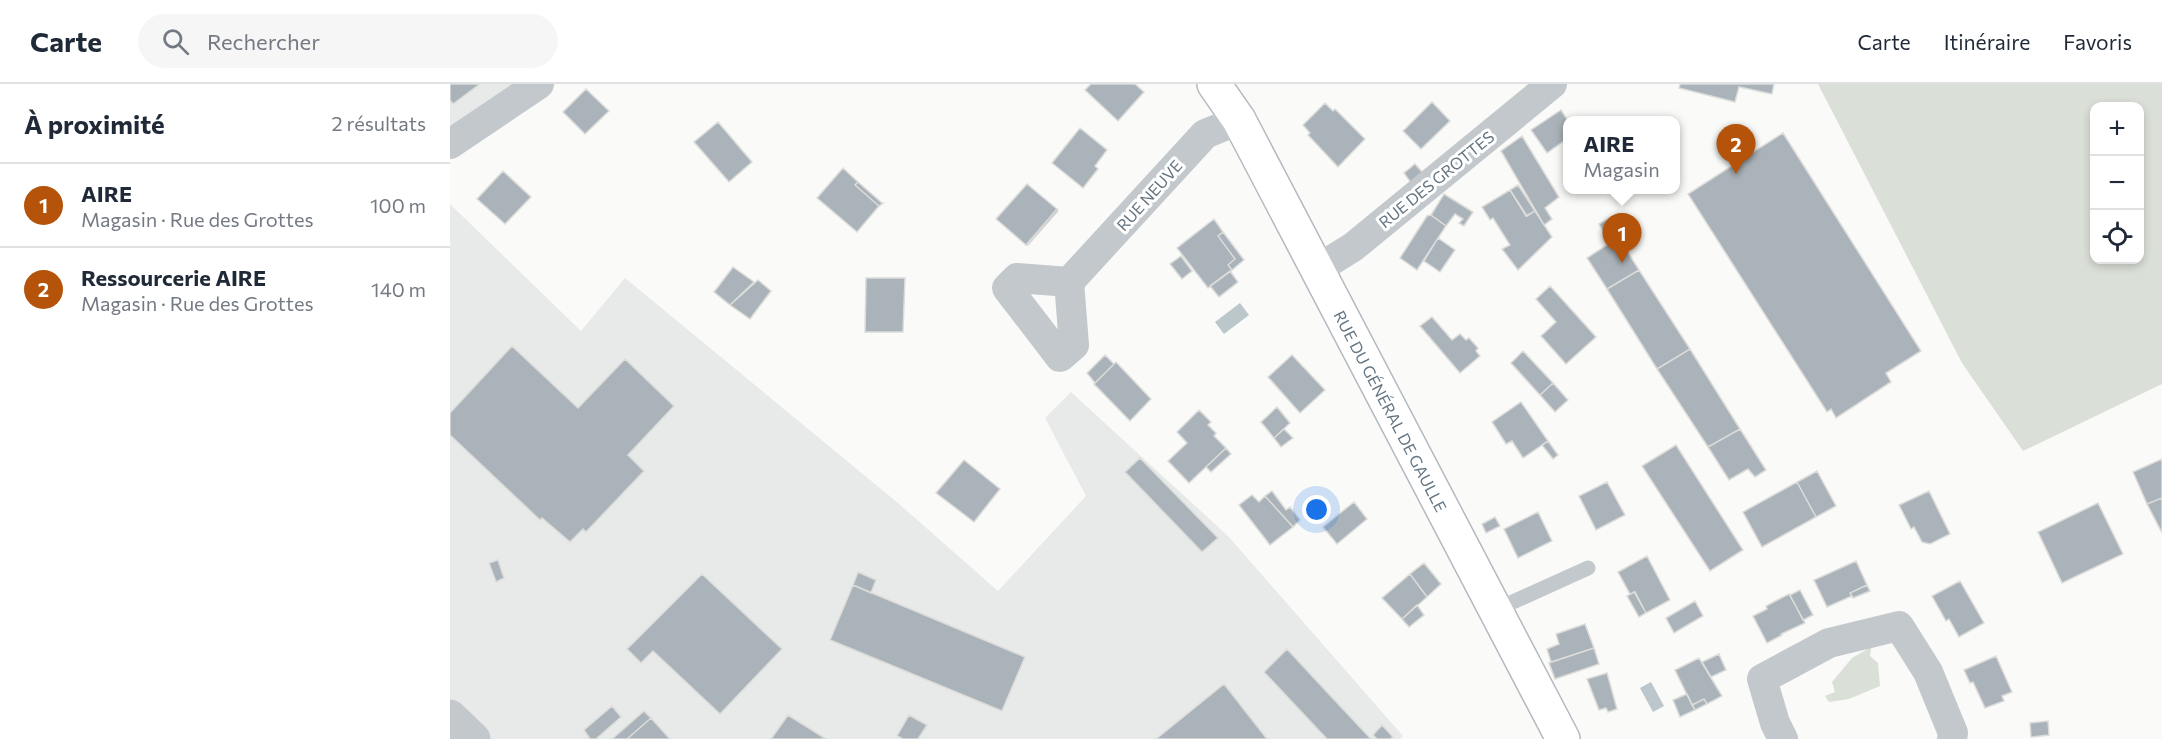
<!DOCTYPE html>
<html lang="fr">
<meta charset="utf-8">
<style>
:root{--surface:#fff;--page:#f6f6f7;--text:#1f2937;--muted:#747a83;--line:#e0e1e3;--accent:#b45309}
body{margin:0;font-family:Commissioner,sans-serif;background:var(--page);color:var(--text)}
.controls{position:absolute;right:18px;top:18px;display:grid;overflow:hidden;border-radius:12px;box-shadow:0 3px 9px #0003}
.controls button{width:54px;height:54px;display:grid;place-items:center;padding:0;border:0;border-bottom:2px solid var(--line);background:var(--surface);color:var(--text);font:30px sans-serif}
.you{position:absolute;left:867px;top:426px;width:21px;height:21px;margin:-15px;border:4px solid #fff;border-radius:50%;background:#1a73e8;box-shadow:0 0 0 9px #1a73e833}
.badge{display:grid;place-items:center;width:39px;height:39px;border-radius:50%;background:var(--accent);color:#fff;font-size:20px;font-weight:700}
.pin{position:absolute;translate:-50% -50px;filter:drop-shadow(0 2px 3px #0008)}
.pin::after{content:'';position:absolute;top:32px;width:21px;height:18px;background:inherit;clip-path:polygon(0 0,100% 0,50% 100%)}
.popup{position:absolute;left:1113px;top:32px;width:117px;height:78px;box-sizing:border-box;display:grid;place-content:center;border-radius:12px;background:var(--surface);filter:drop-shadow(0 2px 4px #0005);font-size:20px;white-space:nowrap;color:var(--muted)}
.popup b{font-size:22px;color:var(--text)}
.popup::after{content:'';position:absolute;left:50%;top:100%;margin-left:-12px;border:12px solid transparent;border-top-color:var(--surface)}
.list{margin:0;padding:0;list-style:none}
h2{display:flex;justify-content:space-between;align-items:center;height:78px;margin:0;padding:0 24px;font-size:26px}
h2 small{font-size:20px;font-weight:400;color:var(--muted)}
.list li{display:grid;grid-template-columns:39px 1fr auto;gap:18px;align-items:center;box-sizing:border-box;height:84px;padding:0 24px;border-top:2px solid var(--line)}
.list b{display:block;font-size:22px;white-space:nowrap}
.list p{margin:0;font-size:20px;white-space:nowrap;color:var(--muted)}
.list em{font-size:20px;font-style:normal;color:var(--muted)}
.icon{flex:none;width:33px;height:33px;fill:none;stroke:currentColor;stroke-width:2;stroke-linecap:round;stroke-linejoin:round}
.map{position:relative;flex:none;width:1712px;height:655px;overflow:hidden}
header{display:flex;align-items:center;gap:36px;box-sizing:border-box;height:84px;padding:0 30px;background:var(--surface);border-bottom:2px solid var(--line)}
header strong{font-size:28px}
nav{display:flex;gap:33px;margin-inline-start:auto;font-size:21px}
.search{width:420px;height:54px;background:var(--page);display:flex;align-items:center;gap:15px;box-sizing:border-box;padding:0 21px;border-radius:33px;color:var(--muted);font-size:22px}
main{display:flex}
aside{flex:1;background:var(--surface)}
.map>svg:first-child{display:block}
.built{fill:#e8e9e9}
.green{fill:#dadfd7;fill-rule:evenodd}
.water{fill:#bbc7cb}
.building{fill:#aab3b9;stroke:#dcdcda;stroke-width:1.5}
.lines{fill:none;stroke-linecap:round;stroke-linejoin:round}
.secondary-casing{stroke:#b3babf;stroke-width:36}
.service{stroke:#c3c8cc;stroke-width:15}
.minor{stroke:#c3c8cc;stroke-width:30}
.tertiary{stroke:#c3c8cc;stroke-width:33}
.secondary{stroke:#fff;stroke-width:33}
.labels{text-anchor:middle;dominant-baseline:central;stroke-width:6;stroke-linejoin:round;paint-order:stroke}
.street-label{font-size:16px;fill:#657683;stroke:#fff}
</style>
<header>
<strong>Carte</strong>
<div class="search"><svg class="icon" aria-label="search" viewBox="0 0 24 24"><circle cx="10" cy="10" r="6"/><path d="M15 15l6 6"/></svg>Rechercher</div>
<nav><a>Carte</a><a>Itinéraire</a><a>Favoris</a></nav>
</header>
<main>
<aside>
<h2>À proximité<small>2 résultats</small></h2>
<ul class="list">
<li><span class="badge">1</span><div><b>AIRE</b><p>Magasin · Rue des Grottes</p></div><em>100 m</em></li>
<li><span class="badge">2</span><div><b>Ressourcerie AIRE</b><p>Magasin · Rue des Grottes</p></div><em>140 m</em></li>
</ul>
</aside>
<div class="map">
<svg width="1712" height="655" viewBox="0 0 1712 655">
<rect width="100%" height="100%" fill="#fafaf8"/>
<!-- built -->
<path class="built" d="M 0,0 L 70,0 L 0,51 Z
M 0,120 L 131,247 L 175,194 L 448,419 L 548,507 L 636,412 L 595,334 L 621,308 L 778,452 L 953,652 L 950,655 L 0,655 Z"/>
<!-- green -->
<path class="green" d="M 1368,0 L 1712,0 L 1712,300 L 1573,367 L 1512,279 ZM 1644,22 L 1690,22 L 1690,176 L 1644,176 Z
M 1423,553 L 1420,572 L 1428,579 L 1430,602 L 1399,615 L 1379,618 L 1375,612 L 1385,608 L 1382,598 L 1402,574 L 1416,566 L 1417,557 Z"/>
<!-- water -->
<path class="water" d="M 790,219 L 799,231 L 774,250 L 765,238 Z
M 1201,598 L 1214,622 L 1203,628 L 1190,604 Z"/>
<!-- building -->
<path class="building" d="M 0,0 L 30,0 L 3,20 L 0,16 Z
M 641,0 L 685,0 L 694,8 L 668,37 L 635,6 Z
M 1230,0 L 1324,0 L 1322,10 L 1289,3 L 1285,18 L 1229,4 Z
M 136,5 L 159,27 L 135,50 L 113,28 Z
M 982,18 L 1000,37 L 971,65 L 953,47 Z
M 875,19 L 883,27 L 885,25 L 915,55 L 888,83 L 858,51 L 860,49 L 853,41 Z
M 1111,26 L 1118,37 L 1118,54 L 1097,69 L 1081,46 Z
M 268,38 L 302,78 L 279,98 L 244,58 Z
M 630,44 L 657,66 L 645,82 L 648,85 L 633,104 L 602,79 Z
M 1333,49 L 1471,267 L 1436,289 L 1441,298 L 1386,334 L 1381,325 L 1377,328 L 1238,110 Z
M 1072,52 L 1109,113 L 1095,124 L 1102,135 L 1094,141 L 1051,67 Z
M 965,80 L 973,89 L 961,99 L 954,89 Z
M 393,84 L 408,98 L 405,101 L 429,122 L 407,148 L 367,114 Z
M 53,87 L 81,113 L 55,140 L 27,115 Z
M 408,98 L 432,119 L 433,119 L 429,122 L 405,101 Z
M 577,100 L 607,125 L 576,161 L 546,135 Z
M 1068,101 L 1085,127 L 1077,132 L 1060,106 Z
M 1060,106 L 1076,132 L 1085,127 L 1102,153 L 1068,186 L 1052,165 L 1060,161 L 1043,134 L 1040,136 L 1032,123 Z
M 994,110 L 1023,128 L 1014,142 L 1009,139 L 1013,135 L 1005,130 L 996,142 L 981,131 Z
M 607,125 L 608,127 L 578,161 L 576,161 Z
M 981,131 L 996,142 L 967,186 L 950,174 L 977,132 Z
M 1159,134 L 1171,152 L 1169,154 L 1189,186 L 1157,205 L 1137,174 L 1160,159 L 1149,140 Z
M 764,135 L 773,148 L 768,152 L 785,175 L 778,181 L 782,186 L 758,204 L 727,164 Z
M 773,148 L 794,176 L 782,186 L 778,181 L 785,175 L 768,152 Z
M 988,154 L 1005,166 L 990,188 L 974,177 Z
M 731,172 L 742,187 L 732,195 L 720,180 Z
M 283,183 L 304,198 L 280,221 L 264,208 Z
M 1189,186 L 1240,265 L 1207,285 L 1157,205 Z
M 780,187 L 788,198 L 769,213 L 760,202 Z
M 416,194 L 455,194 L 453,248 L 415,248 Z
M 308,196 L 321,207 L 300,235 L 280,221 Z
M 1100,202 L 1146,253 L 1116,280 L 1091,252 L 1106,238 L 1086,215 Z
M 982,233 L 1002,256 L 1010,250 L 1016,256 L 1019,254 L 1028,264 L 1026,267 L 1030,272 L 1010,289 L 970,242 Z
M 62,262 L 128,324 L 175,275 L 224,322 L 178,371 L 194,387 L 136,448 L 133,445 L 120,458 L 92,434 L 90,436 L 0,351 L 0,329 Z
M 1240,265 L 1290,345 L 1258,363 L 1207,285 Z
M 1073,267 L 1103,299 L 1090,311 L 1061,279 Z
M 655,271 L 664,280 L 645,299 L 637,289 Z
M 842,271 L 875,306 L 850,329 L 818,293 Z
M 666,278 L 701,315 L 680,337 L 644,300 Z
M 1103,299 L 1118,316 L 1105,328 L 1090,311 Z
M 1071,318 L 1098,357 L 1073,374 L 1062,357 L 1056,360 L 1042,338 Z
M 827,323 L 840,339 L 824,354 L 811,338 Z
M 749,326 L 761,338 L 758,341 L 766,349 L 764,352 L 776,364 L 739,399 L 718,377 L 737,359 L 727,348 Z
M 834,345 L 843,354 L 831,363 L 824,354 Z
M 1290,345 L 1316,386 L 1305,393 L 1298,385 L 1279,396 L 1258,363 Z
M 1098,357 L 1108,371 L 1103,375 L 1092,361 Z
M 1226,361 L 1293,466 L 1260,487 L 1192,382 Z
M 776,364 L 781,370 L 761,388 L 756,383 Z
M 690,374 L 768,454 L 752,468 L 675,388 Z
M 1712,375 L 1712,414 L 1697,420 L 1683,388 Z
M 514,376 L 550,405 L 524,438 L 486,409 Z
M 1367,387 L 1386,422 L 1366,433 L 1347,398 Z
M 1157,398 L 1175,431 L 1146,446 L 1129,412 Z
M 1347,398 L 1366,433 L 1312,463 L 1293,428 Z
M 822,407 L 836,426 L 840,423 L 850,436 L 843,443 L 815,412 Z
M 1479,407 L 1500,450 L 1480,460 L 1472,458 L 1464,443 L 1461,445 L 1449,421 Z
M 802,411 L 809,418 L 815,412 L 843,443 L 820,461 L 789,421 Z
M 1712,414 L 1712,449 L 1697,420 Z
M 904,418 L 917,435 L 887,460 L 873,443 Z
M 1648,419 L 1673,470 L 1612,499 L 1588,448 Z
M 1088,428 L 1102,457 L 1068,474 L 1054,445 Z
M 1045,433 L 1050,442 L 1036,449 L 1032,440 Z
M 1197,472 L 1220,516 L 1196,529 L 1185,508 L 1180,510 L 1168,488 Z
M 48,476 L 54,494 L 46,498 L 39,479 Z
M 1406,477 L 1417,501 L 1400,509 L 1402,512 L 1377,523 L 1364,496 Z
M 974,479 L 991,500 L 977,513 L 960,490 Z
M 408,488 L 426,496 L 421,509 L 403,501 Z
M 252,490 L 332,565 L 270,630 L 203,567 L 191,579 L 177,565 Z
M 960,490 L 977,513 L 952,535 L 932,514 Z
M 1510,497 L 1534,539 L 1509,553 L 1499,535 L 1496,537 L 1482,512 Z
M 403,501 L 575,573 L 552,627 L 380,556 Z
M 1417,501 L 1420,507 L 1403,514 L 1400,509 Z
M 1350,506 L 1363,531 L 1353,536 L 1340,511 Z
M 1184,508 L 1196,529 L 1189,533 L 1177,512 Z
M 1339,510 L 1355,539 L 1331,550 L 1332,551 L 1317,559 L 1303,532 L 1317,525 L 1316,522 Z
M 1245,517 L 1253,532 L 1224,549 L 1216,534 Z
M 967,521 L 974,531 L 959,543 L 952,535 Z
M 1135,540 L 1144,564 L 1101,578 L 1097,565 L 1109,560 L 1106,550 Z
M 1144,564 L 1149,580 L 1105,595 L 1099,579 Z
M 837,565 L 876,607 L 921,655 L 877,655 L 814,588 Z
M 1269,570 L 1276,586 L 1261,593 L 1252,578 Z
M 1546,572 L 1562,608 L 1552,612 L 1554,617 L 1535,624 L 1523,598 L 1520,599 L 1514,586 Z
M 1249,574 L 1272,612 L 1257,620 L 1254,615 L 1242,621 L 1225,586 Z
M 1157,589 L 1167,625 L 1158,628 L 1156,624 L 1149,626 L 1137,595 Z
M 774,600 L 817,655 L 706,655 Z
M 1237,610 L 1245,626 L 1230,633 L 1223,616 Z
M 1254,615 L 1257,620 L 1245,626 L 1242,621 Z
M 162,622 L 171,633 L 146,655 L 140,655 L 134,646 Z
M 194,627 L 201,634 L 177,655 L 162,655 Z
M 338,631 L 376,655 L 321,655 Z
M 459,631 L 477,641 L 468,655 L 453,655 L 447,652 Z
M 201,634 L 220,655 L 177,655 Z
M 1598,637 L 1599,651 L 1581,653 L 1580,639 Z
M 932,641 L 943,653 L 940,655 L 927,655 L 923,651 Z"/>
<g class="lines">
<defs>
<g id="secondary">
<path id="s1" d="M 764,0 L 789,36 L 1113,655"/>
</g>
</defs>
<!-- secondary casing -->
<use href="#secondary" class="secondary-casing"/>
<!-- service -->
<path class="service" d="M 1045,526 L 1138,484"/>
<!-- minor -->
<path class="minor" d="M 0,60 L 89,0
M 866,186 L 903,163 L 1102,0
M 619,198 L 567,194 L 557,204 L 610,273 L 624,261 L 619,198 L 755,50 L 789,36
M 1333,655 L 1325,639 L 1312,595 L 1379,559 L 1449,542 L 1478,588 L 1503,649 L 1502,655"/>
<!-- tertiary -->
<path class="tertiary" d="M 0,632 L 24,655"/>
<!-- secondary -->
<use href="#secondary" class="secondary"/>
</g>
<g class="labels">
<!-- street labels -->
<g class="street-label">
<text transform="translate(986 95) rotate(-39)">RUE DES GROTTES</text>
<text transform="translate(699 111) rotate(-48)">RUE NEUVE</text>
<text stroke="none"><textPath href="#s1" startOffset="372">RUE DU GÉNÉRAL DE GAULLE</textPath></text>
</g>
</g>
</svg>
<div class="controls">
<button>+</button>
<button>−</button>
<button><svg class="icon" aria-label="locate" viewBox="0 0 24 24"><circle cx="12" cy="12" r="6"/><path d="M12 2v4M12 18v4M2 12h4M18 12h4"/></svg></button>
</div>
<div class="you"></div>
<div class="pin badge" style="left:1172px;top:179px">1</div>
<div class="popup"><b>AIRE</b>Magasin</div>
<div class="pin badge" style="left:1286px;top:90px">2</div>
</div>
</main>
